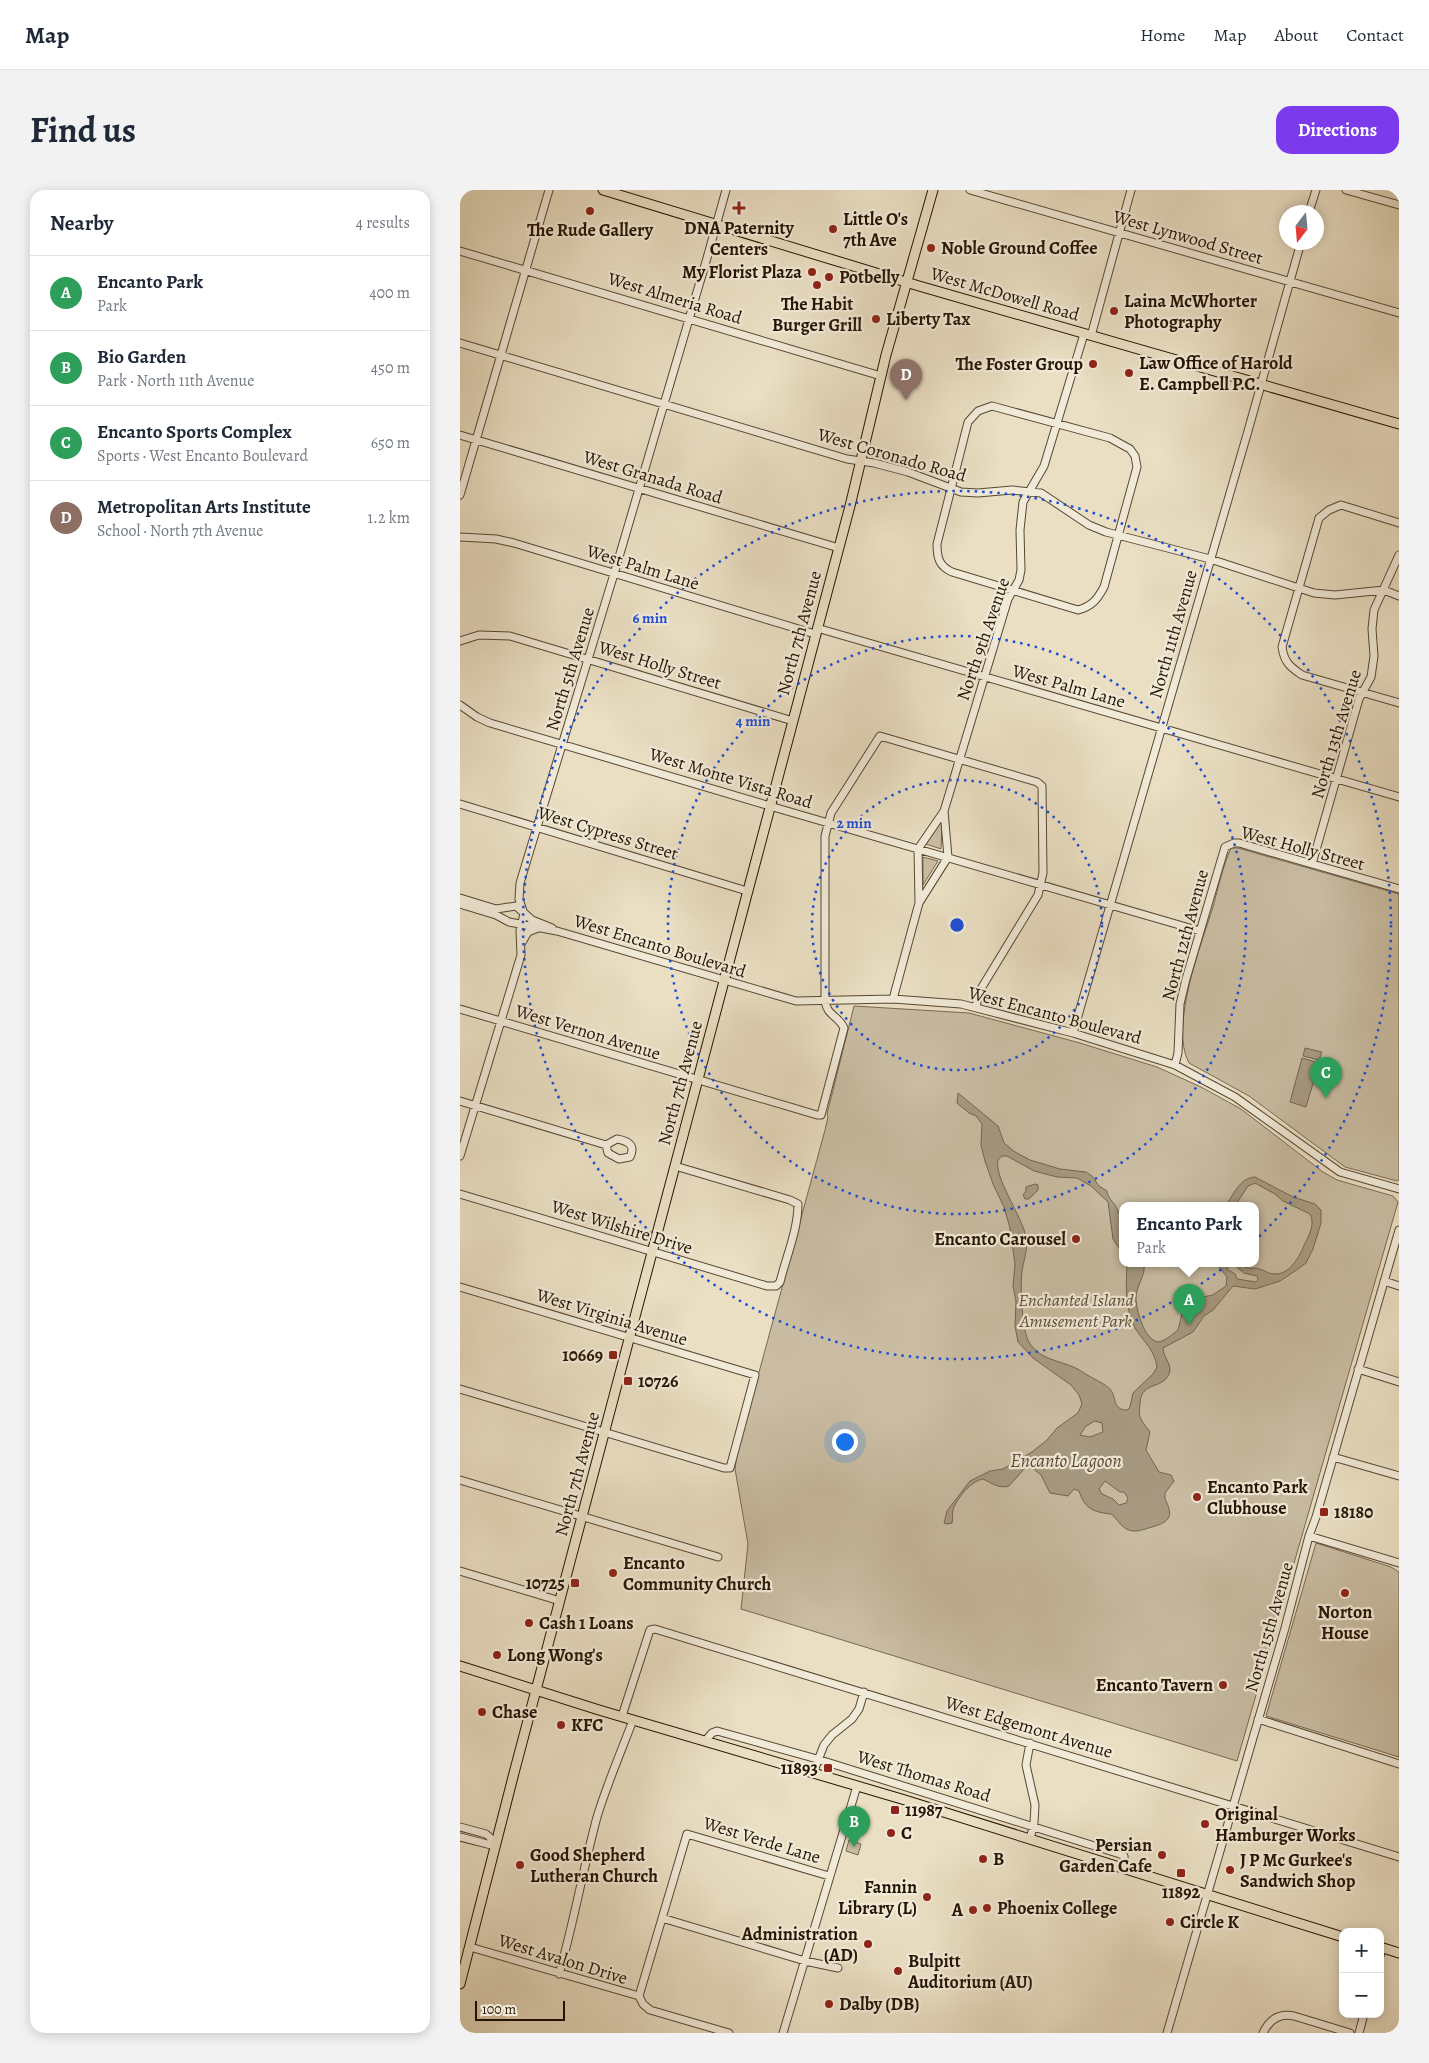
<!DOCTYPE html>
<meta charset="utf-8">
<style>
:root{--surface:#fff;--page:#f2f2f3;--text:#1f2937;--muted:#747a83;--line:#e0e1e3;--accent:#7c3aed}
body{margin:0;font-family:Alegreya,serif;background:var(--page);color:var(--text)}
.controls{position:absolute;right:15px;bottom:15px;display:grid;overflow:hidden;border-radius:10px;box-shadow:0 2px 12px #0003}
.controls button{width:45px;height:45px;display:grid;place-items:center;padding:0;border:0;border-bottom:1px solid var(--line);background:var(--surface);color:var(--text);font:25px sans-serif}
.compass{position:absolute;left:819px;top:15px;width:45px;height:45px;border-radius:50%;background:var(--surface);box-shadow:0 2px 12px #0003;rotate:196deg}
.scale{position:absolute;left:15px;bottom:12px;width:90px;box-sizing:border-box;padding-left:5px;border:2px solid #261402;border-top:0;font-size:14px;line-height:18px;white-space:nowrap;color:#261402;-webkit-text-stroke:4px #f1ead8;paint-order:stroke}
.you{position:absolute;left:384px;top:1251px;width:18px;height:18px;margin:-12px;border:4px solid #fff;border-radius:50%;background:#1a73e8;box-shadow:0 0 0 8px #1a73e833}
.badge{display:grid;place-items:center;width:32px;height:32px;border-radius:50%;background:var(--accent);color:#fff;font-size:16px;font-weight:700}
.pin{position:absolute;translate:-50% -41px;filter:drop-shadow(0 1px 2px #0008)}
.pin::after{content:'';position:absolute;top:26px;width:18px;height:15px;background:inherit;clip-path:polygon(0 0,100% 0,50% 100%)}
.popup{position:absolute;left:659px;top:1012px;width:140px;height:65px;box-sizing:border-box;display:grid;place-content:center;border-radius:10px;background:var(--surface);filter:drop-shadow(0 1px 4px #0005);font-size:16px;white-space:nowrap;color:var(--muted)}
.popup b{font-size:19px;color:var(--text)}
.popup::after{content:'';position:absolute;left:50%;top:100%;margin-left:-10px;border:10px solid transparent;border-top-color:var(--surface)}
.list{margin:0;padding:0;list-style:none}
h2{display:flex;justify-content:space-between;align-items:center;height:65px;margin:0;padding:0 20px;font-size:21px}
h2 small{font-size:16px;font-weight:400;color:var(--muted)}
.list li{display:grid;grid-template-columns:32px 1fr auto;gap:15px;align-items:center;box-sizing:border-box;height:75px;padding:0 20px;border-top:1px solid var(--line)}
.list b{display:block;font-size:19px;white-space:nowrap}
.list p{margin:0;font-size:16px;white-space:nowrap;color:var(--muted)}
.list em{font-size:16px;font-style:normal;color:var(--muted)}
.map{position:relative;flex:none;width:939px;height:1843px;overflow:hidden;border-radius:15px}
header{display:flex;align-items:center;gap:30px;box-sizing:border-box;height:70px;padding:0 25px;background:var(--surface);border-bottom:1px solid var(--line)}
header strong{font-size:24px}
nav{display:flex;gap:28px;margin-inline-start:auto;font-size:18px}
.intro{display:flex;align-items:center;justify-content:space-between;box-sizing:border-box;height:120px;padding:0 30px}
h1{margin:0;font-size:35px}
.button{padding:12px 22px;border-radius:15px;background:var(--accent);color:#fff;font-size:18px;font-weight:700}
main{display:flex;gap:30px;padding:0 30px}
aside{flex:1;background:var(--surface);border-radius:15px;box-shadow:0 2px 12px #0003}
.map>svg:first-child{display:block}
.green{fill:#c9bca2;stroke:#786852;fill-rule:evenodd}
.water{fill:#a79a81;stroke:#73644e;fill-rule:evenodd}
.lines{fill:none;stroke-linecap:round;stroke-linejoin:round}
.minor-casing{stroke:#574732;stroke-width:9}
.major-casing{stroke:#261402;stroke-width:11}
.minor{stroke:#f1ead8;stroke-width:7}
.major{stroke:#eadfc3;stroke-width:9}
.ring{fill:none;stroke:#1d4ed8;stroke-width:2.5;stroke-dasharray:2.5 5}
.poi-dot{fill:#8f2418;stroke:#f1ead8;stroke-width:2}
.labels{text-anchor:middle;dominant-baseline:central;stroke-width:4.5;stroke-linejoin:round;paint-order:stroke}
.poi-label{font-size:18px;font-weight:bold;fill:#261402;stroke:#f1ead8;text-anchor:start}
.street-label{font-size:18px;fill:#261402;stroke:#f1ead8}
.park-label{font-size:18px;font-style:italic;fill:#5f4f3a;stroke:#f1ead8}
.water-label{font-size:19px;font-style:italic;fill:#5a4a35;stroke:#f1ead8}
.centre{fill:#1d4ed8;stroke:#f1ead8;stroke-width:2.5}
.ring-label{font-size:15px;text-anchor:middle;font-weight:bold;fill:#1d4ed8;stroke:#f1ead8;stroke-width:4.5;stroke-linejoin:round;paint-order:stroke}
</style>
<header>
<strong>Map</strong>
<nav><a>Home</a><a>Map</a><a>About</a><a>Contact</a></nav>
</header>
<div class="intro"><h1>Find us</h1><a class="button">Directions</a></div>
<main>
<aside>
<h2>Nearby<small>4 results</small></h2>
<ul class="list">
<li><span class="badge" style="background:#2e9e5b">A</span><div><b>Encanto Park</b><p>Park</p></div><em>400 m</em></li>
<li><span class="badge" style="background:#2e9e5b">B</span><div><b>Bio Garden</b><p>Park · North 11th Avenue</p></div><em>450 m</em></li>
<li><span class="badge" style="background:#2e9e5b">C</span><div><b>Encanto Sports Complex</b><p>Sports · West Encanto Boulevard</p></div><em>650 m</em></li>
<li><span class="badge" style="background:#8d6e63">D</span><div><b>Metropolitan Arts Institute</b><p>School · North 7th Avenue</p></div><em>1.2 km</em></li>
</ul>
</aside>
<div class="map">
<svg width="939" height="1843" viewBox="0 0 939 1843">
<rect width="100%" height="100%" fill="#eadfc3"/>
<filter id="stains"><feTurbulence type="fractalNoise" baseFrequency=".004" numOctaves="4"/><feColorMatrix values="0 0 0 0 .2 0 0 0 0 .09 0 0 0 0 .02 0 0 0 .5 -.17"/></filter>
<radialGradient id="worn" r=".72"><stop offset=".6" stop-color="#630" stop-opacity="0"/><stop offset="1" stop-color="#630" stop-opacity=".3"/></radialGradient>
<!-- green -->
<path class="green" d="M 480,632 L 482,635 L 481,659 L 466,654 Z
M 771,658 L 778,658 L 939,704 L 939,990 L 937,991 L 885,977 L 789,906 L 729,873 C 709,837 741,755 753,717 C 758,698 763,676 771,658 Z
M 463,667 L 478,671 L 463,695 Z
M 394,816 L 509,823 L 620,853 L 697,877 L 741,897 L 781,919 L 863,982 L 877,990 L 933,1006 L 938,1012 L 777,1571 L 281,1419 L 288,1354 L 275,1279 L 277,1263 L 365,940 L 368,927 L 367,924 ZM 663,1016 L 795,1016 L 795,1074 L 663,1074 Z
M 856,1353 L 931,1377 L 939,1382 L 939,1567 L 806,1526 Z
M 389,1650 L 401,1654 L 398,1665 L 386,1661 Z"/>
<!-- water -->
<path class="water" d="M 845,858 L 862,862 L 859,870 L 843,866 Z
M 842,868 L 859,873 L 846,917 L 830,912 Z
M 498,903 L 538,936 L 544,953 L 555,962 L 570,970 L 600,979 L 626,982 L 632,986 L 639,996 L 647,1001 C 647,1008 656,1014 658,1021 C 664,1034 663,1050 663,1064 L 653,1049 L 648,1012 L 631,996 L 617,988 L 597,987 L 574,981 L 547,966 L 542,966 L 538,970 C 534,988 562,1026 566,1047 C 568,1060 564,1069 562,1081 C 560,1095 562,1141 569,1152 C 581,1173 607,1170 624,1183 C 630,1187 647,1195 650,1199 C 657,1207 652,1220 667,1220 L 670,1217 L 673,1203 L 693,1184 L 697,1177 C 695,1159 682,1151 674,1136 C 665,1118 666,1093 667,1074 L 684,1074 C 686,1086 676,1095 676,1108 C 676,1119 684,1150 698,1152 C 704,1152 714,1143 718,1140 L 722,1124 L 731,1112 L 738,1108 L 753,1105 L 766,1096 L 767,1087 L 757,1074 L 769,1074 L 767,1079 L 775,1084 L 777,1089 L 796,1092 L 798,1090 L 797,1086 L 784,1083 L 773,1074 C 780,1074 782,1076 788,1078 C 792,1079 796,1077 799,1079 C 805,1080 808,1084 814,1084 C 830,1085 840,1066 845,1053 C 850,1044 855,1033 850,1024 L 823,1011 L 815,1004 L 795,993 L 788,996 L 775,1016 L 765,1016 C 774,1005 779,988 795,987 L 833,1007 L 855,1014 L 861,1020 L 861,1033 L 853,1059 L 846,1073 L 838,1079 L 820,1091 L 795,1099 L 773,1096 L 753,1120 L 744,1126 L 733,1142 L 703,1158 C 703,1167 713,1175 709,1184 C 702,1200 681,1191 680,1213 C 680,1218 678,1224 681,1229 C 683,1234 687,1237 690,1242 L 686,1260 L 699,1282 L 711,1285 L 714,1291 L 705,1303 L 705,1309 C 714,1326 710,1332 692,1337 C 684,1339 677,1343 669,1340 C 660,1337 658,1329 651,1324 C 633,1322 625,1319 619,1301 L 614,1299 L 608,1306 L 590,1303 L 581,1285 L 570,1276 L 564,1279 L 549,1296 C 538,1299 532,1293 523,1289 C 511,1291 497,1308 493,1320 C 492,1324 493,1329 492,1333 L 487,1334 L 484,1333 L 487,1321 L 510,1291 L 530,1281 L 543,1279 L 572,1262 L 587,1250 L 597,1238 L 618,1223 L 622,1214 L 619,1205 L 611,1195 L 573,1168 L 558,1152 L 555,1136 L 556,1111 L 553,1096 L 555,1074 L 550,1038 L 544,1017 L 533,994 L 525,971 L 521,955 L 522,934 L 516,926 L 509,923 L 497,913 ZM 635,1231 L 642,1233 L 643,1242 L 630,1247 L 620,1245 L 626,1236 ZM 645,1291 L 660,1302 L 664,1302 L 668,1308 L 666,1313 L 659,1315 L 653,1309 L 642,1304 L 639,1299 Z
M 575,994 L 578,995 L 578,1000 L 569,1009 L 565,1009 L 563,1005 L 566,1001 L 566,997 Z"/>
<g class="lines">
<defs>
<path id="minor" d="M 510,0 L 939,123
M 886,0 L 939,15
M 849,22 L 856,0
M 0,61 L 421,186
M 631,146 L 671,0
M 0,153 L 387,269 L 414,273 L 448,282 L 501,302 L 518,303 L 552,300 L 581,303 L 629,335 L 646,342 L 750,369 L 854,403 L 875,405 L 924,400 L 939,406
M 532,216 L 650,248 L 670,259 L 675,266 L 677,277 L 644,397 C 637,410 632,416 618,420 L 492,382 C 479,376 477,368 477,354 L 508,232 L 518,221 Z
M 0,245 L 379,358
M 0,305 L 89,0
M 939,333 L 881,315 L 869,320 L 859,328 L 822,457 C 824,472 830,477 842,485 L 939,513
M 0,347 L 36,349 L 54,353 L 355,444
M 357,438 L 939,607
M 0,451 L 19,445 L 50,446 L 333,531
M 0,515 L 17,527 L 30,533 L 320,619 L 740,741
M 0,614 L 287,701
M 852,674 L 899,509 L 911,487 L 914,466 L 912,439 L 914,420 L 939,365
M 0,708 L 36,719 L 56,716 L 72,730 L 92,738
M 459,713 L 458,659 L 484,621 L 548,409 L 559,390 L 561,380 L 560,340 L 563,312 L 584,276 L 624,144
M 0,714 L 36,725 L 49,732 L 97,741 L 336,811 L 433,809 L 501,814 L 613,843 L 715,875 L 775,907 L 880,982 L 939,999
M 61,754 L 68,742 L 78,738
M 433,809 L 459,713 L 488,667 L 484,621
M 0,819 L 357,925 L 361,925 L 384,838 C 379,826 367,826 365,811 L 365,646 L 371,623 L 420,546 L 577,592 L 582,596 L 583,683 L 578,705 L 519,802 L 516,817
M 613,843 L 788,241 L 841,52
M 715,875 L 718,863 L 720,814 L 726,789 L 765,657 L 774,653 L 779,653 L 939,699
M 0,911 L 146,955
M 157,949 C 168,951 176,955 170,967 L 159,969 L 148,963 L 146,955 Z
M 0,966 L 61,765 L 60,740 L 64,724 L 59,709 L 60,693 L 154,384 L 247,68 L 266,0
M 0,1004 L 307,1096 L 316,1096 L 320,1092 C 326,1067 338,1040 338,1014 L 330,1010 L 215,976
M 924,1091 L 939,1096
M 0,1097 L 295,1185 L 270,1278 L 264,1278 L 0,1199
M 898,1179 L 939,1192
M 873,1267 L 939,1286
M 0,1290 L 258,1367
M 849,1346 L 939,1373
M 0,1381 L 100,1411
M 162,1526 L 188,1446 L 190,1440 L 195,1439 L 939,1667
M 798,1529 L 939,1574
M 245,1551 L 252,1543 L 257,1541 L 357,1569 L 660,1664 L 664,1666 L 665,1680
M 353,1583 L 364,1555 L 372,1545 L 392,1529 L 399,1519 L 404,1502
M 0,1637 L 26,1644 L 35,1652
M 0,1647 L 35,1656
M 570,1649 L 574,1633 L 575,1615 L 566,1575 L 570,1553
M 202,1728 L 345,1771 L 378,1778
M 10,1757 L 179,1806
M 920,1766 L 922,1758
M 99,1784 C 114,1732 123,1679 137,1627 C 147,1594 161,1562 173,1530
M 179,1806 L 227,1644 L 369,1686
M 179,1806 L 183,1814 L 190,1820 L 269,1843
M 323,1843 L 397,1596
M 707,1843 L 825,1438 L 849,1346 L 856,1327 L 939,1040
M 803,1843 C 809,1830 819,1823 834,1826 L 890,1843
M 899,1843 L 904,1824"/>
<path id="major" d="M 143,0 L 459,96 L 939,234
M 0,1476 L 139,1520 L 445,1610 L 883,1747
M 920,1757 L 939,1763
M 0,1794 L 54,1583 L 390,316 L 426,165 L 473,0"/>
</defs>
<!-- minor casing -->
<use href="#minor" class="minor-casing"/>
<!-- major casing -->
<use href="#major" class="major-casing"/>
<!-- minor -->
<use href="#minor" class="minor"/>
<!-- major -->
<use href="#major" class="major"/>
</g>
<!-- distance rings -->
<g class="ring">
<circle cx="497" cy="735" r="145"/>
<circle cx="497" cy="735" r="289"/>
<circle cx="497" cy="735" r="434"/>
</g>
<!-- markers -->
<g class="poi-dot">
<path d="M276.5 10.5h5v5h5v5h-5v5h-5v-5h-5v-5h5z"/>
<circle cx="130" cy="21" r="5"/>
<circle cx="373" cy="39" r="5"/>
<circle cx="471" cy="58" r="5"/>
<circle cx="352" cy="82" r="5"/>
<circle cx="369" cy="87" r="5"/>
<circle cx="357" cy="95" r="5"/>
<circle cx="654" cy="121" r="5"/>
<circle cx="416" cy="129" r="5"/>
<circle cx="633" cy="174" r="5"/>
<circle cx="669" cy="183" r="5"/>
<circle cx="616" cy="1049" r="5"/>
<rect x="148" y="1160" width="10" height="10" rx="2.5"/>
<rect x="163" y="1186" width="10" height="10" rx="2.5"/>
<circle cx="737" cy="1307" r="5"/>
<rect x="859" y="1317" width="10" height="10" rx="2.5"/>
<circle cx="153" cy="1383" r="5"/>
<rect x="110" y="1388" width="10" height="10" rx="2.5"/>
<circle cx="885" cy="1403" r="5"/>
<circle cx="69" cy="1433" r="5"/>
<circle cx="37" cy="1465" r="5"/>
<circle cx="763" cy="1495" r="5"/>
<circle cx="22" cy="1522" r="5"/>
<circle cx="101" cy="1535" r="5"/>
<rect x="363" y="1573" width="10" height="10" rx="2.5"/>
<rect x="430" y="1615" width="10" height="10" rx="2.5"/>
<circle cx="745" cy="1634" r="5"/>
<circle cx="431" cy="1643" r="5"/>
<circle cx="702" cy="1665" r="5"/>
<circle cx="523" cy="1669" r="5"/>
<circle cx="60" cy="1675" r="5"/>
<circle cx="770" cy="1680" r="5"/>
<rect x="716" y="1678" width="10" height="10" rx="2.5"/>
<circle cx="467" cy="1707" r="5"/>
<circle cx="527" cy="1718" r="5"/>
<circle cx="513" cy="1720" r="5"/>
<circle cx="710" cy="1732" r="5"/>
<circle cx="408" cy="1754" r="5"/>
<circle cx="438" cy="1781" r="5"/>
<circle cx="369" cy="1814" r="5"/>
</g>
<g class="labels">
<!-- poi labels -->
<g class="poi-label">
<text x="383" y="29">Little O's<tspan x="383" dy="21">7th Ave</tspan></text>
<text x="279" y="38" text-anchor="middle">DNA Paternity<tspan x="279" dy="21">Centers</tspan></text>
<text x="130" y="40" text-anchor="middle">The Rude Gallery</text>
<text x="481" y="58">Noble Ground Coffee</text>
<text x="342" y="82" text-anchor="end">My Florist Plaza</text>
<text x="379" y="87">Potbelly</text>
<text x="664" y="111">Laina McWhorter<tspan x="664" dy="21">Photography</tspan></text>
<text x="357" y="114" text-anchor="middle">The Habit<tspan x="357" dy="21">Burger Grill</tspan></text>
<text x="426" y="129">Liberty Tax</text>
<text x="679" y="173">Law Office of Harold<tspan x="679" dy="21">E. Campbell P.C.</tspan></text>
<text x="623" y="174" text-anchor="end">The Foster Group</text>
<text x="606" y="1049" text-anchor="end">Encanto Carousel</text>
<text x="143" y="1165" text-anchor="end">10669</text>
<text x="178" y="1191">10726</text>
<text x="747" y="1297">Encanto Park<tspan x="747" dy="21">Clubhouse</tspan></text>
<text x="874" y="1322">18180</text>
<text x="163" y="1373">Encanto<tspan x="163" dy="21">Community Church</tspan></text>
<text x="105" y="1393" text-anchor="end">10725</text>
<text x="885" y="1422" text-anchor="middle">Norton<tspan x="885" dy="21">House</tspan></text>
<text x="79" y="1433">Cash 1 Loans</text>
<text x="47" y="1465">Long Wong's</text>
<text x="753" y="1495" text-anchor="end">Encanto Tavern</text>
<text x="32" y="1522">Chase</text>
<text x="111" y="1535">KFC</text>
<text x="358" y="1578" text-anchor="end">11893</text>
<text x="445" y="1620">11987</text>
<text x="755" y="1624">Original<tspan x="755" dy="21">Hamburger Works</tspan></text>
<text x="441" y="1643">C</text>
<text x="692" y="1655" text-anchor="end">Persian<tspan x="692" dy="21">Garden Cafe</tspan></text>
<text x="70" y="1665">Good Shepherd<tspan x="70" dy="21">Lutheran Church</tspan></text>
<text x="533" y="1669">B</text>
<text x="780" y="1670">J P Mc Gurkee's<tspan x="780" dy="21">Sandwich Shop</tspan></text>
<text x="457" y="1697" text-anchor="end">Fannin<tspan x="457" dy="21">Library (L)</tspan></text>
<text x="721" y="1702" text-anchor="middle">11892</text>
<text x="537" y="1718">Phoenix College</text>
<text x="503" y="1720" text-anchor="end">A</text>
<text x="720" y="1732">Circle K</text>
<text x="398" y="1744" text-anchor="end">Administration<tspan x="398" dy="21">(AD)</tspan></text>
<text x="448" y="1771">Bulpitt<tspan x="448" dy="21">Auditorium (AU)</tspan></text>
<text x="379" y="1814">Dalby (DB)</text>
</g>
<!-- street labels -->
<g class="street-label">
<text transform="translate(728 47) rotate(16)">West Lynwood Street</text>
<text transform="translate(545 104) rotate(16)">West McDowell Road</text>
<text transform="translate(215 108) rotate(17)">West Almeria Road</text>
<text transform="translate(432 265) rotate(16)">West Coronado Road</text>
<text transform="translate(193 287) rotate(17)">West Granada Road</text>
<text transform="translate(183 377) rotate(17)">West Palm Lane</text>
<text transform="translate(339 443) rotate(-75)">North 7th Avenue</text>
<text transform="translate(713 444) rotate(-74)">North 11th Avenue</text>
<text transform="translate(523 449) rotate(-71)">North 9th Avenue</text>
<text transform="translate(200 475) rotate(17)">West Holly Street</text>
<text transform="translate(110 479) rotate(-73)">North 5th Avenue</text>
<text transform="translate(609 496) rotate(16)">West Palm Lane</text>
<text transform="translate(876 544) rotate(-73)">North 13th Avenue</text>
<text transform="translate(271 588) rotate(17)">West Monte Vista Road</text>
<text transform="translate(148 643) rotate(17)">West Cypress Street</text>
<text transform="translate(843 658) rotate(15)">West Holly Street</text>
<text transform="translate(725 745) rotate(-75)">North 12th Avenue</text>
<text transform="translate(200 756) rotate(17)">West Encanto Boulevard</text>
<text transform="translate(595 825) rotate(15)">West Encanto Boulevard</text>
<text transform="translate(128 842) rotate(17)">West Vernon Avenue</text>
<text transform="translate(220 893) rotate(-75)">North 7th Avenue</text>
<text transform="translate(162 1037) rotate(17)">West Wilshire Drive</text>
<text transform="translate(152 1127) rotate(17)">West Virginia Avenue</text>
<text transform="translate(117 1284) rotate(-75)">North 7th Avenue</text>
<text transform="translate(809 1437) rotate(-74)">North 15th Avenue</text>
<text transform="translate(569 1537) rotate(17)">West Edgemont Avenue</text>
<text transform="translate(464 1586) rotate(17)">West Thomas Road</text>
<text transform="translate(302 1650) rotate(17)">West Verde Lane</text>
<text transform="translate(103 1769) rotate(17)">West Avalon Drive</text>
</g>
<!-- park labels -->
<g class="park-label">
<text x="616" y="1110">Enchanted Island<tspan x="616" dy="21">Amusement Park</tspan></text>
</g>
<!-- water labels -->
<g class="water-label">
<text x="606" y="1271">Encanto Lagoon</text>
</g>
</g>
<circle cx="497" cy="735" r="8" class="centre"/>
<g class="ring-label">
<text x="190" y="433">6 min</text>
<text x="293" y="536">4 min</text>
<text x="394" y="638">2 min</text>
</g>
<rect width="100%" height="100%" filter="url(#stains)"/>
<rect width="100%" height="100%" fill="url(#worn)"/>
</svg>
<div class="controls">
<button>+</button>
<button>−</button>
</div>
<svg class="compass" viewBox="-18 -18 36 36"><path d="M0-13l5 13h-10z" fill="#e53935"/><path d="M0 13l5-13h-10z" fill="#747a83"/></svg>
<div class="scale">100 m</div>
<div class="you"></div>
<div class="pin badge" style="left:729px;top:1135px;background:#2e9e5b">A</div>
<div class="popup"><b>Encanto Park</b>Park</div>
<div class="pin badge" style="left:394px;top:1657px;background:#2e9e5b">B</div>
<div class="pin badge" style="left:866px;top:908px;background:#2e9e5b">C</div>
<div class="pin badge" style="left:446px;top:210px;background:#8d6e63">D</div>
</div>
</main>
